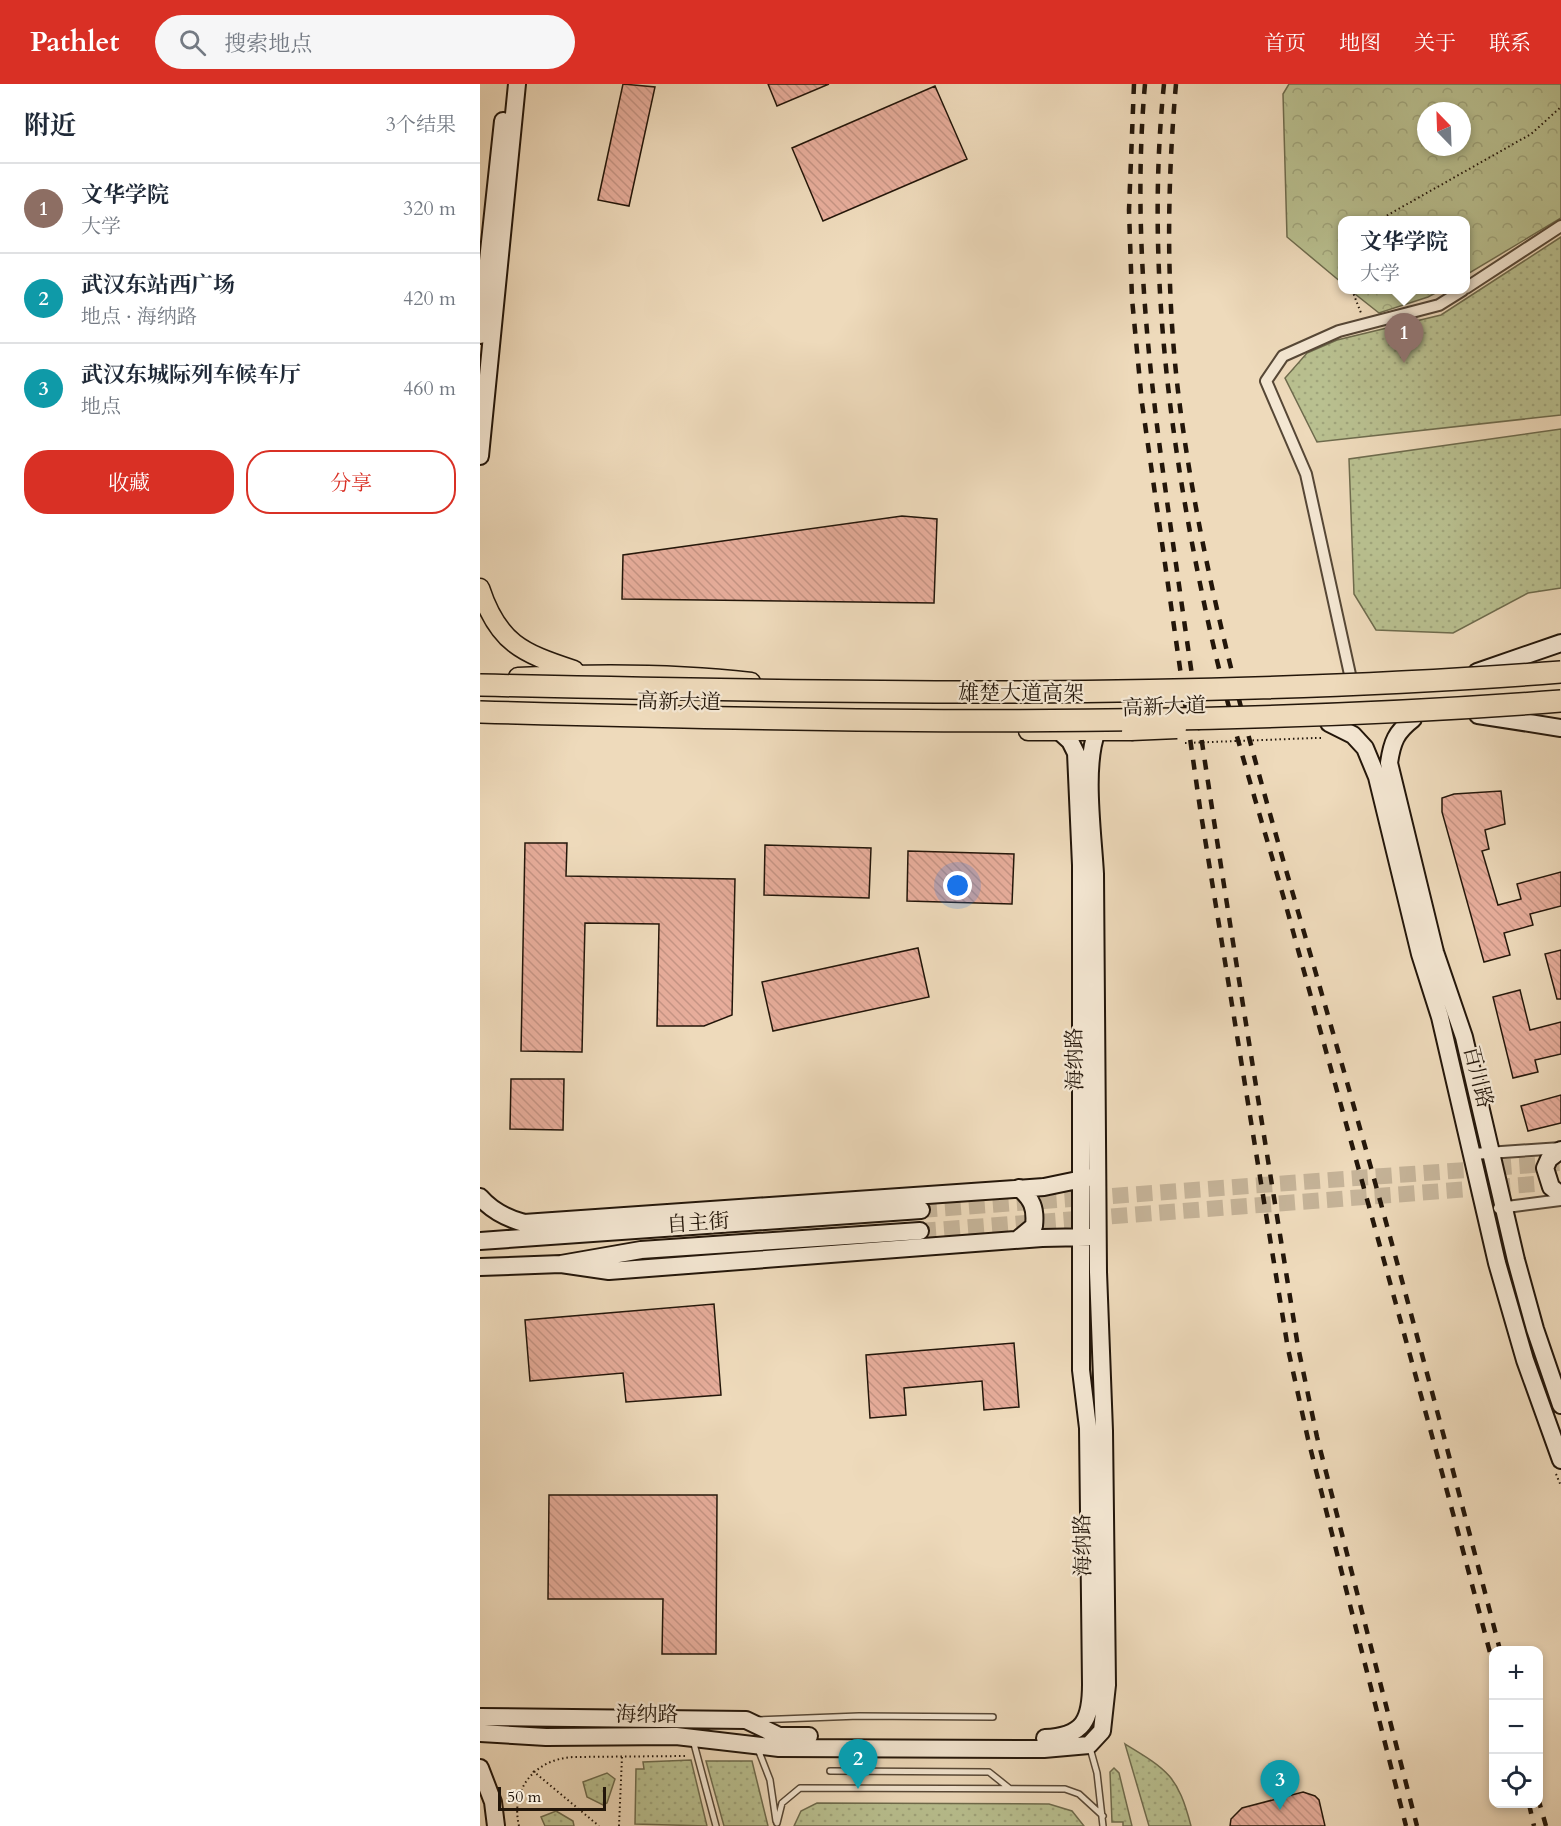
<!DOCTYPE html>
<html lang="zh">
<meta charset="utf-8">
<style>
:root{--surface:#fff;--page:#f6f6f7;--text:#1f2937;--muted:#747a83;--line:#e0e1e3;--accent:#d93025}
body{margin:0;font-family:Cardo,"Noto Serif SC",serif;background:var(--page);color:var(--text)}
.controls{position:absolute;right:18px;bottom:18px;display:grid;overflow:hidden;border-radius:12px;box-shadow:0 3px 9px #0003}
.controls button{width:54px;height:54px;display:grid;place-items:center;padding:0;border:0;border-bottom:2px solid var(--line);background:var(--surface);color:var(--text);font:30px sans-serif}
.compass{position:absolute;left:937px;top:18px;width:54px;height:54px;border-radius:50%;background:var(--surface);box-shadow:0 3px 9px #0003;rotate:337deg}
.scale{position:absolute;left:18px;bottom:15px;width:108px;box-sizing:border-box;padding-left:6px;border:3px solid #23160a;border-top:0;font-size:16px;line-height:21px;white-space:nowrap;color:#23160a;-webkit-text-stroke:4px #f4e7d3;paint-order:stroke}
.you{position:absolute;left:478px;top:802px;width:21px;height:21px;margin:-15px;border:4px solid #fff;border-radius:50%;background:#1a73e8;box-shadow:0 0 0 9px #1a73e833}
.badge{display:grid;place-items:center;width:39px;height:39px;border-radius:50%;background:var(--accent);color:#fff;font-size:20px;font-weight:700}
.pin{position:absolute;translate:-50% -50px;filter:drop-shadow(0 2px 3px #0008)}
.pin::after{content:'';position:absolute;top:32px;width:21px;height:18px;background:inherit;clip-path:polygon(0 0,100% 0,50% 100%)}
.popup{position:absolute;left:858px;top:132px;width:132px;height:78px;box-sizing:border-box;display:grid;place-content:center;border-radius:12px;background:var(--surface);filter:drop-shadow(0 2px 4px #0005);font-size:20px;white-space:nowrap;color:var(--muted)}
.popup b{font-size:22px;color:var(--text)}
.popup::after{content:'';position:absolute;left:50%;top:100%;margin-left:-12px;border:12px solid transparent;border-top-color:var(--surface)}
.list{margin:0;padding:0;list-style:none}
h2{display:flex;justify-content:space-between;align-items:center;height:78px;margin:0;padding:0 24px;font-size:26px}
h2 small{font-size:20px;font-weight:400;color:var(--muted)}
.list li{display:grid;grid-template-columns:39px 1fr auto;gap:18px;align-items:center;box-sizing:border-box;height:90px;padding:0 24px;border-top:2px solid var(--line)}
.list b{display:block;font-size:22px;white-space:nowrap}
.list p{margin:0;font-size:20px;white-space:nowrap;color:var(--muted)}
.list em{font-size:20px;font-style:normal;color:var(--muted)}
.actions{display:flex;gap:12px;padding:18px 24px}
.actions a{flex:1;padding:14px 0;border:2px solid var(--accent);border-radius:24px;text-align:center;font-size:21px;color:var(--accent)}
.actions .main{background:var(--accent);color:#fff}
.icon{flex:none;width:33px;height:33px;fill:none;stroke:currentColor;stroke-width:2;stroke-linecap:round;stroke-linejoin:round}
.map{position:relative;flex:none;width:1081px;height:1742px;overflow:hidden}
header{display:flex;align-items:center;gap:36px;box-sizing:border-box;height:84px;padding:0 30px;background:var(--accent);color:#fff}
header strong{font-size:28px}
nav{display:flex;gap:33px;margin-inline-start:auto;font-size:21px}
.search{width:420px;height:54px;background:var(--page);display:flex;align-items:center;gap:15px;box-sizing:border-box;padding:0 21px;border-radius:33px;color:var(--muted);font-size:22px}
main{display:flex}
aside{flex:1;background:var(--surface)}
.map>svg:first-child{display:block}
.grass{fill:url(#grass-dots);stroke:#6e6b4d;stroke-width:1.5}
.forest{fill:url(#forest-crowns);stroke:#6e6b4d;stroke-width:1.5;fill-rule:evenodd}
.building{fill:url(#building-back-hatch);stroke:#23160a;stroke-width:1.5}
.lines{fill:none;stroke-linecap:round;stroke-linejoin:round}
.secondary-tunnel{stroke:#c5b398;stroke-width:16;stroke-dasharray:16 8;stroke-linecap:butt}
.lane-casing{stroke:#564736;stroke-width:8}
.street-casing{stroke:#564736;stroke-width:14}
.secondary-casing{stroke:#23160a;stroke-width:20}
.primary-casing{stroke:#23160a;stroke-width:21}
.path{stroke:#23160a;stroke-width:2;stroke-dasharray:1.5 3;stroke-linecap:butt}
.lane{stroke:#f4e7d3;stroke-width:5}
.street{stroke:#f4e7d3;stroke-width:10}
.secondary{stroke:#f4e7d3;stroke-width:16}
.primary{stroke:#eedabb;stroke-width:18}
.rail{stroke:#23160a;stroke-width:4.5;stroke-dasharray:10 10;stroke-linecap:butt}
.primary-bridge-casing{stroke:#23160a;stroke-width:21;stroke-linecap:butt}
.highway-bridge-casing{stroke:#23160a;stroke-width:24;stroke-linecap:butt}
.path-bridge{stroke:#23160a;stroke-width:2;stroke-dasharray:1.5 3;stroke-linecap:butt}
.primary-bridge{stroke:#eedabb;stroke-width:18}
.highway-bridge{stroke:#eedabb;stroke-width:21}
.labels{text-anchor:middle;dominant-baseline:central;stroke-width:4.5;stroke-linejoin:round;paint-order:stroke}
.street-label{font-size:21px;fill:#23160a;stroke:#f4e7d3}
</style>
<header>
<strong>Pathlet</strong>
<div class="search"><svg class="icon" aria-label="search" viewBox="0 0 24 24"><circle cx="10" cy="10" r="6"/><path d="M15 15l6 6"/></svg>搜索地点</div>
<nav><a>首页</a><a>地图</a><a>关于</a><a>联系</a></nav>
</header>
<main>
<aside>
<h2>附近<small>3个结果</small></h2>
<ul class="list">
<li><span class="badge" style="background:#8d6e63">1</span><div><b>文华学院</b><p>大学</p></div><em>320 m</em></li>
<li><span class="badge" style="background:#0f9aa8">2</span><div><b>武汉东站西广场</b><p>地点 · 海纳路</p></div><em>420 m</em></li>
<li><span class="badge" style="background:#0f9aa8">3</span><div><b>武汉东城际列车候车厅</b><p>地点</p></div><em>460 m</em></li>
</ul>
<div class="actions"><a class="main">收藏</a><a>分享</a></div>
</aside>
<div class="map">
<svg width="1081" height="1742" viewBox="0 0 1081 1742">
<defs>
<pattern id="grass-dots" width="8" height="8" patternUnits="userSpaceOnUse" patternTransform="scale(1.5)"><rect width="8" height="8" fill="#b9c090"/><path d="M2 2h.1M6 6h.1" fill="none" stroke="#9fa47b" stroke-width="1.8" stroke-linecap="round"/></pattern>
<pattern id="forest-crowns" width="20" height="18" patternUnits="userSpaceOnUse" patternTransform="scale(1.5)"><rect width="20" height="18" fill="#b9c090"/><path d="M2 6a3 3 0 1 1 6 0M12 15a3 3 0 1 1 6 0" fill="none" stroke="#9fa47b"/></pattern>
<pattern id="building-back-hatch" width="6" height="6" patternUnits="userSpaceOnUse" patternTransform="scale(1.5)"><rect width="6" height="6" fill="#e7ad9b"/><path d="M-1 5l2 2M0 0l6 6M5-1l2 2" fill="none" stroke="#c69484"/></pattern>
</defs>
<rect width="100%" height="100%" fill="#eedabb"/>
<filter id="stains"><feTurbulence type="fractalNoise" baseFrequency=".00333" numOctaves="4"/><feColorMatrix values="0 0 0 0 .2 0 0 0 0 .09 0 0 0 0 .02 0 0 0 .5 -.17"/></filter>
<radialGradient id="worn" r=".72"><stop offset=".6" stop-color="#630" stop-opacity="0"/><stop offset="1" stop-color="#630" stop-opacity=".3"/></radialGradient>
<!-- grass -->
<path class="grass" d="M 1081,153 L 1081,331 L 837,358 L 805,294 L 827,269 L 857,256 L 961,231 Z
M 1081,345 L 1081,504 L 1048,509 L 973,549 L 896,546 L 874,510 L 869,375 Z
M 645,1660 C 688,1686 698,1692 711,1742 L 669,1742 Z
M 211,1676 L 227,1742 L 155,1740 L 156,1685 L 164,1685 L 163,1678 Z
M 226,1677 L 272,1677 L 288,1742 L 244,1742 Z
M 634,1684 L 639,1689 L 652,1742 L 643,1742 L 643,1738 L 632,1738 L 630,1688 Z
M 127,1689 L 135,1695 L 127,1719 L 123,1721 L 107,1713 L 103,1698 Z
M 337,1719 L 569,1720 L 592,1727 L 604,1742 L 314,1742 L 321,1727 Z
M 76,1727 L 93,1737 L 94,1742 L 65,1742 L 61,1733 Z"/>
<!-- forest -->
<path class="forest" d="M 809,0 L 1081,0 L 1081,134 L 986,191 L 986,136 L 862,136 L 862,199 L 807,153 L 803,10 ZM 946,27 L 982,27 L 982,63 L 946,63 Z
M 870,206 L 961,206 L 948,213 L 899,229 Z"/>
<!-- building -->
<path class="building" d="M 143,0 L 175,3 L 149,122 L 118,116 Z
M 288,0 L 349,0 L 297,22 Z
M 455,2 L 487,75 L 343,137 L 312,64 Z
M 422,432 L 457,435 L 454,519 L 142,515 L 143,471 Z
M 1021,707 L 1025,740 L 1005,746 L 1009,765 L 1002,767 L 1018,821 L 1041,815 L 1037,800 L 1081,788 L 1081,822 L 1050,830 L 1053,841 L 1024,849 L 1030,871 L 1004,878 L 962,728 L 962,714 L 974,710 Z
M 45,759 L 87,759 L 86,792 L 255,795 L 252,931 L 224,942 L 177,942 L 179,840 L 105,839 L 102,968 L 41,967 Z
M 285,761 L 391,764 L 389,814 L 284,811 Z
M 428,767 L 534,770 L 532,820 L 427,817 Z
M 438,864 L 449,913 L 293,947 L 282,898 Z
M 1081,866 L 1081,915 L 1077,915 L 1065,870 Z
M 1040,906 L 1050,946 L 1081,938 L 1081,970 L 1055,976 L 1058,988 L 1033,994 L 1013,913 Z
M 31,995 L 84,995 L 83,1046 L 30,1045 Z
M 1081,1011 L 1081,1039 L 1048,1047 L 1041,1022 Z
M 234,1220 L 241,1311 L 146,1318 L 143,1289 L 50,1297 L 45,1236 Z
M 534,1259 L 539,1323 L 504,1326 L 502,1297 L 424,1304 L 426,1331 L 390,1334 L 386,1271 Z
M 69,1411 L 237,1411 L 236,1570 L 182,1570 L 183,1515 L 68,1515 Z
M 823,1708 L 835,1712 L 839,1716 L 845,1742 L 750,1742 L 751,1735 L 762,1724 Z"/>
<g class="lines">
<!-- secondary-tunnel -->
<path class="secondary-tunnel" d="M 441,1126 L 1081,1079
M 440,1147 L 1081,1098"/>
<defs>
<path id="lane" d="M 277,1636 L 379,1632 L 513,1633
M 213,1656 L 236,1742
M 610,1664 L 617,1689 L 623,1742
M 278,1665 L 290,1696 L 296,1737
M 350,1687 L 509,1688 L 529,1704
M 297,1739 L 302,1719 L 320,1704 L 585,1705 L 599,1710 L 623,1732"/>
<path id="street" d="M 986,204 L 1081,142
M 871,595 L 826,390 L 786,297 L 803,272 L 859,247 L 959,221 L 983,206
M 993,1070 L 1081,1064
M 1019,1124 L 1081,1116"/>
<path id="secondary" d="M 0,251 L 23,37
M 0,372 L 37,0
M 997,588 L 1081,559
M 998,631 L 1081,644
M 933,635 C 916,648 912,658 909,679 L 955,868 L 984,953 L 1036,1176 L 1055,1245 L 1081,1321
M 849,639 L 873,651 L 885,664 L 897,693 L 940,870 L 960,933 L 1017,1179 L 1045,1276 L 1081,1376
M 1081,1066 L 1069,1075 L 1065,1084 L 1071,1103 L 1081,1111
M 0,1113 C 12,1127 26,1134 44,1139 L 564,1103 L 612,1093
M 537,1156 L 554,1142 C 556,1124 552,1115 539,1104
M 0,1157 L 441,1126
M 81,1180 L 129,1187 L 562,1154 L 609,1153
M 0,1183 L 81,1180 L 161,1166 L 440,1147
M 0,1633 L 266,1636 L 299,1652 L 329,1652
M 0,1649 L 66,1653 L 196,1652 L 299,1664 L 564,1665 L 609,1661 L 622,1647 L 627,1601 L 624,1347 L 618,1188 L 615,790 C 613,751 603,682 617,647
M 565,1654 C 604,1652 611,1636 611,1600 L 608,1344 L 601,1286 L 601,781 L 596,669 L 590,657 L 579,647
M 0,1684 L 13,1718 L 16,1742"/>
<path id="primary" d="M 0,504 C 18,559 42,569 94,586
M 38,593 C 117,589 194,589 271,598
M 548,647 L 651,647"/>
</defs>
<!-- lane casing -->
<use href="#lane" class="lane-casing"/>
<!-- street casing -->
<use href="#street" class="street-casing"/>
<!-- secondary casing -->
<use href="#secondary" class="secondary-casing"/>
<!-- primary casing -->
<use href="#primary" class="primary-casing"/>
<!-- path -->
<path class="path" d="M 899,136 L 1051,50 L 1081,23
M 872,206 L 881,229
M 835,654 L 843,654
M 1076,1390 L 1081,1402
M 53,1687 L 119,1742
M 39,1742 C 30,1704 56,1675 93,1673 L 206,1672
M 139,1742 L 142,1673"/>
<!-- lane -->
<use href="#lane" class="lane"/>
<!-- street -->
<use href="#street" class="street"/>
<!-- secondary -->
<use href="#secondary" class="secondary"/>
<!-- primary -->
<use href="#primary" class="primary"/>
<!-- rail -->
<path class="rail" d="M 654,0 L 649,126 L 652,215 L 662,319 L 720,724 L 808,1265 L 828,1355 L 926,1742
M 665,0 C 649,178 678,353 703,529 C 738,774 779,1018 818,1263 L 837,1353 L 937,1742
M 684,0 C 665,185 691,371 731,551 C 754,652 787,751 814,851 C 881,1095 950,1339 1014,1584
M 696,0 C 687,102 686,205 698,307 C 724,521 790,728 849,935 C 909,1144 965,1355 1020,1566
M 1058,1714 L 1066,1742
M 1049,1720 L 1054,1742"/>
<defs>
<path id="primary-bridge" d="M 651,647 L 697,645"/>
<path id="highway-bridge" d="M 0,601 C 361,609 721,616 1081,588
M 0,628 C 360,638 721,645 1081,617"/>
</defs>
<!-- primary-bridge casing -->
<use href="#primary-bridge" class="primary-bridge-casing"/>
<!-- highway-bridge casing -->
<use href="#highway-bridge" class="highway-bridge-casing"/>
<!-- path-bridge -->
<path class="path-bridge" d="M 705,659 L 835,654"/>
<!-- primary-bridge -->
<use href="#primary-bridge" class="primary-bridge"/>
<!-- highway-bridge -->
<use href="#highway-bridge" class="highway-bridge"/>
</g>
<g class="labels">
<!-- street labels -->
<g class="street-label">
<text x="541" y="609">雄楚大道高架</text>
<text transform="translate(199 618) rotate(1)">高新大道</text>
<text transform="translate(684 623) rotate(-2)">高新大道</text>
<text transform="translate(595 975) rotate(-91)">海纳路</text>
<text transform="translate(998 993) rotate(76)">百川路</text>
<text transform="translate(218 1139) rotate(-4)">自主街</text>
<text transform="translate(603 1461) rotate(-91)">海纳路</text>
<text x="167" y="1630">海纳路</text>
</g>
</g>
<rect width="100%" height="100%" filter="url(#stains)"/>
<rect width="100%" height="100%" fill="url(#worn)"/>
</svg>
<div class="controls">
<button>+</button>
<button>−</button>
<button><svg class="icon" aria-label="locate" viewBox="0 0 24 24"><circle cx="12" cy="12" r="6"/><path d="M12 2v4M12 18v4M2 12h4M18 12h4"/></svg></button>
</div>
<svg class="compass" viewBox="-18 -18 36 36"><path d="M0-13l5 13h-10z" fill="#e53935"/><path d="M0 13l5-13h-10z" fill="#747a83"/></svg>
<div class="scale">50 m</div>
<div class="you"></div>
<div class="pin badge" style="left:924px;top:279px;background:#8d6e63">1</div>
<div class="popup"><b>文华学院</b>大学</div>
<div class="pin badge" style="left:378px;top:1705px;background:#0f9aa8">2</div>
<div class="pin badge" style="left:800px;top:1726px;background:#0f9aa8">3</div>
</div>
</main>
